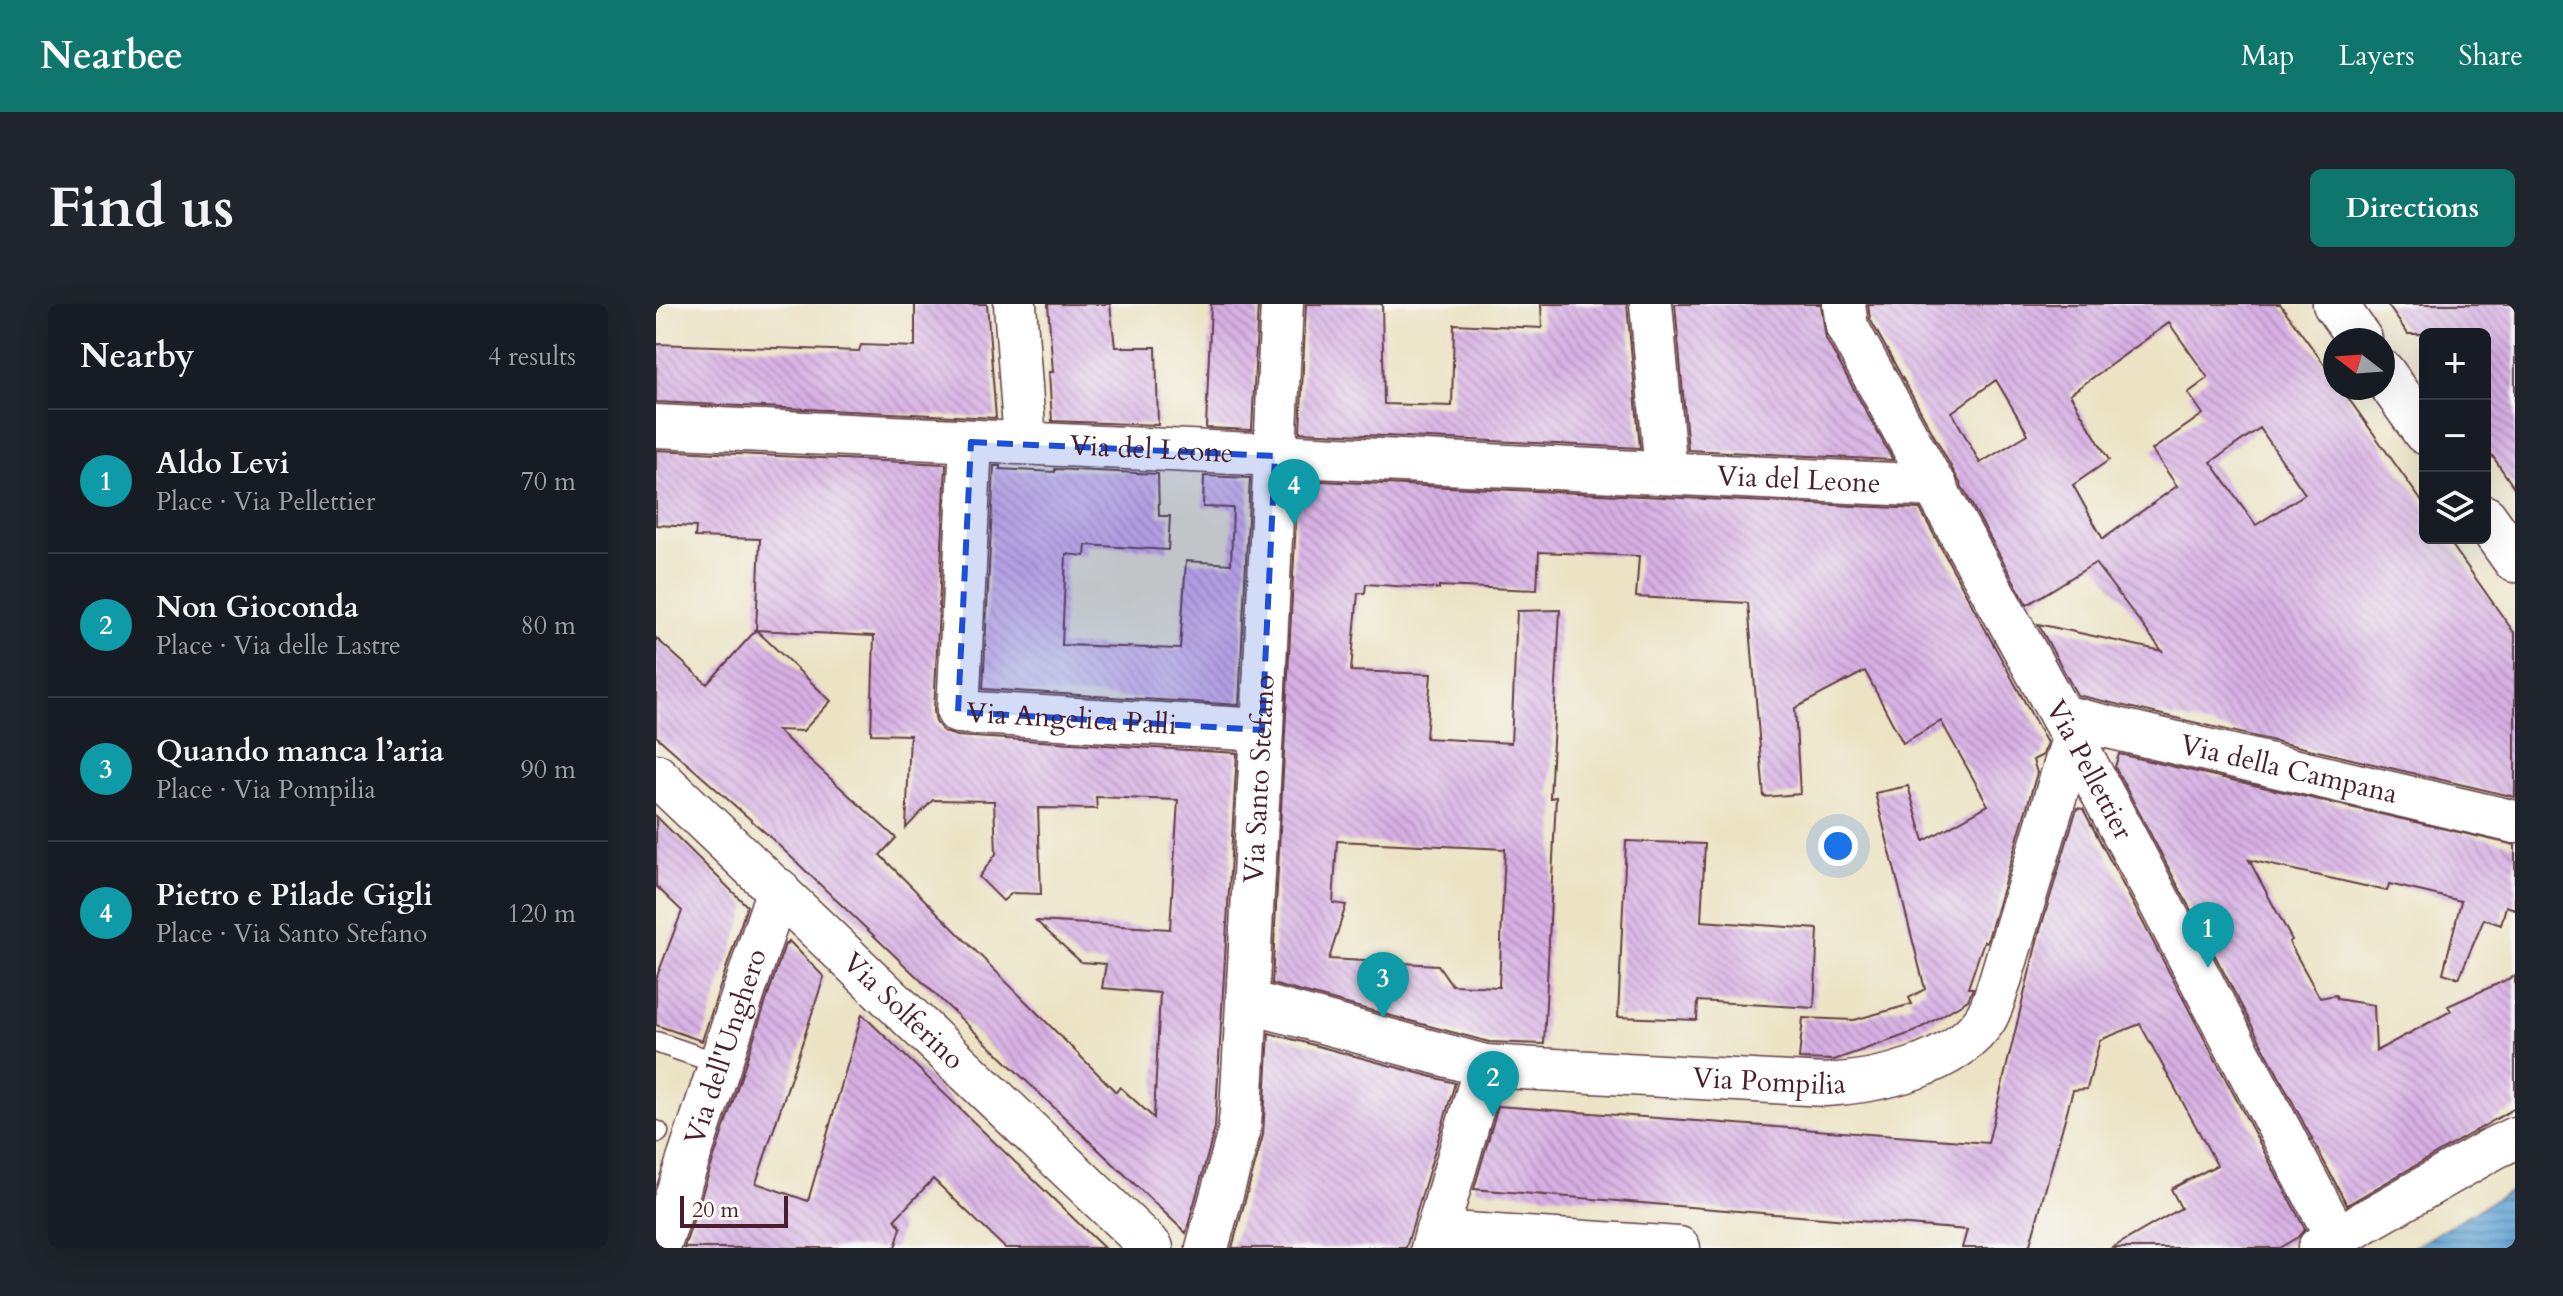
<!DOCTYPE html>
<meta charset="utf-8">
<style>
:root{--surface:#171b24;--page:#20242c;--text:#f1f3f6;--muted:#9ea1a6;--line:#363941;--accent:#0f766e}
body{margin:0;font-family:Cardo,serif;background:var(--page);color:var(--text)}
.controls{position:absolute;right:24px;top:24px;display:grid;overflow:hidden;border-radius:12px;box-shadow:0 8px 32px #0002}
.controls button{width:72px;height:72px;display:grid;place-items:center;padding:0;border:0;border-bottom:2px solid var(--line);background:var(--surface);color:var(--text);font:40px sans-serif}
.compass{position:absolute;left:1667px;top:24px;width:72px;height:72px;border-radius:50%;background:var(--surface);box-shadow:0 8px 32px #0002;rotate:287deg}
.scale{position:absolute;left:24px;bottom:20px;width:108px;box-sizing:border-box;padding-left:8px;border:4px solid #4a1f2b;border-top:0;font-size:22px;line-height:28px;white-space:nowrap;color:#4a1f2b;-webkit-text-stroke:6px #f6f6f2;paint-order:stroke}
.you{position:absolute;left:1182px;top:542px;width:28px;height:28px;margin:-20px;border:6px solid #fff;border-radius:50%;background:#1a73e8;box-shadow:0 0 0 12px #1a73e833}
.badge{display:grid;place-items:center;width:52px;height:52px;border-radius:50%;background:var(--accent);color:#fff;font-size:26px;font-weight:700}
.pin{position:absolute;translate:-50% -66px;filter:drop-shadow(0 2px 4px #0008)}
.pin::after{content:'';position:absolute;top:42px;width:28px;height:24px;background:inherit;clip-path:polygon(0 0,100% 0,50% 100%)}
.list{margin:0;padding:0;list-style:none}
h2{display:flex;justify-content:space-between;align-items:center;height:104px;margin:0;padding:0 32px;font-size:34px}
h2 small{font-size:26px;font-weight:400;color:var(--muted)}
.list li{display:grid;grid-template-columns:52px 1fr auto;gap:24px;align-items:center;box-sizing:border-box;height:144px;padding:0 32px;border-top:2px solid var(--line)}
.list b{display:block;font-size:30px;white-space:nowrap}
.list p{margin:0;font-size:26px;white-space:nowrap;color:var(--muted)}
.list em{font-size:26px;font-style:normal;color:var(--muted)}
.icon{flex:none;width:44px;height:44px;fill:none;stroke:currentColor;stroke-width:2;stroke-linecap:round;stroke-linejoin:round}
.map{position:relative;flex:none;width:1859px;height:944px;overflow:hidden;border-radius:12px}
header{display:flex;align-items:center;gap:48px;box-sizing:border-box;height:112px;padding:0 40px;background:var(--accent);color:#fff}
header strong{font-size:38px}
nav{display:flex;gap:44px;margin-inline-start:auto;font-size:28px}
.intro{display:flex;align-items:center;justify-content:space-between;box-sizing:border-box;height:192px;padding:0 48px}
h1{margin:0;font-size:56px}
.button{padding:20px 36px;border-radius:12px;background:var(--accent);color:#fff;font-size:28px;font-weight:700}
main{display:flex;gap:48px;padding:0 48px}
aside{flex:1;background:var(--surface);border-radius:12px;box-shadow:0 8px 32px #0002}
.map>svg:first-child{display:block}
.water{fill:url(#water-rules);stroke:#54607f;stroke-width:2}
.building{fill:url(#building-back-hatch);fill-rule:evenodd}
.lines{fill:none;stroke-linecap:round;stroke-linejoin:round}
.service-casing{stroke:#623c42;stroke-width:23}
.minor-casing{stroke:#623c42;stroke-width:45}
.tertiary-casing{stroke:#623c42;stroke-width:47}
.service{stroke:#fff;stroke-width:20}
.minor{stroke:#fff;stroke-width:42}
.tertiary{stroke:#fff;stroke-width:44}
.marked{fill:#1d4ed8;fill-opacity:0.2;stroke:#1d4ed8;stroke-width:6;stroke-dasharray:16 10;stroke-linejoin:round}
.labels{text-anchor:middle;dominant-baseline:central;stroke-width:6;stroke-linejoin:round;paint-order:stroke}
.street-label{font-size:28px;fill:#4a1f2b;stroke:#f6f6f2}
</style>
<header>
<strong>Nearbee</strong>
<nav><a>Map</a><a>Layers</a><a>Share</a></nav>
</header>
<div class="intro"><h1>Find us</h1><a class="button">Directions</a></div>
<main>
<aside>
<h2>Nearby<small>4 results</small></h2>
<ul class="list">
<li><span class="badge" style="background:#0f9aa8">1</span><div><b>Aldo Levi</b><p>Place · Via Pellettier</p></div><em>70 m</em></li>
<li><span class="badge" style="background:#0f9aa8">2</span><div><b>Non Gioconda</b><p>Place · Via delle Lastre</p></div><em>80 m</em></li>
<li><span class="badge" style="background:#0f9aa8">3</span><div><b>Quando manca l’aria</b><p>Place · Via Pompilia</p></div><em>90 m</em></li>
<li><span class="badge" style="background:#0f9aa8">4</span><div><b>Pietro e Pilade Gigli</b><p>Place · Via Santo Stefano</p></div><em>120 m</em></li>
</ul>
</aside>
<div class="map">
<svg width="1859" height="944" viewBox="0 0 1859 944">
<defs>
<pattern id="water-rules" width="6" height="5" patternUnits="userSpaceOnUse" patternTransform="scale(2)"><rect width="6" height="5" fill="#5ea2d3"/><path d="M0 2.5h6" fill="none" stroke="#5083ab"/></pattern>
<pattern id="building-back-hatch" width="6" height="6" patternUnits="userSpaceOnUse" patternTransform="scale(2)"><rect width="6" height="6" fill="#d7b0e4"/><path d="M-1 5l2 2M0 0l6 6M5-1l2 2" fill="none" stroke="#b08fb9"/></pattern>
</defs>
<rect width="100%" height="100%" fill="#f6f6f2"/>
<filter id="ink" filterUnits="userSpaceOnUse"><feTurbulence type="fractalNoise" baseFrequency=".0125" numOctaves="2"/><feDisplacementMap in="SourceGraphic" scale="16" xChannelSelector="R" yChannelSelector="G"/><feConvolveMatrix kernelMatrix="1 2 1 2 8 2 1 2 1" color-interpolation-filters="sRGB"/></filter>
<filter id="wash" filterUnits="userSpaceOnUse"><feTurbulence type="fractalNoise" baseFrequency=".006" numOctaves="4" result="noise"/><feDisplacementMap in="SourceGraphic" scale="32" xChannelSelector="R" yChannelSelector="G"/><feGaussianBlur stdDeviation="1.8" result="paint"/><feColorMatrix in="noise" values="0 0 0 0 0 0 0 0 0 0 0 0 0 0 0 0 0 1.4 0 .05"/><feComposite in="paint" operator="in"/></filter>
<g filter="url(#wash)">
<rect width="100%" height="100%" fill="#ece3c4"/>
<!-- water -->
<path class="water" d="M 1859,884 L 1859,944 L 1756,944 Z"/>
<g id="blocks">
<!-- building -->
<path class="building" d="M 259,0 L 331,0 L 340,114 L 0,98 L 0,40 L 203,47 L 205,41 L 259,43 Z
M 392,0 L 454,0 L 459,43 L 500,43 L 502,121 L 396,117 L 393,68 L 397,68 Z
M 555,0 L 602,0 L 596,126 L 550,124 Z
M 650,0 L 726,0 L 728,100 L 796,102 L 798,20 L 886,24 L 885,0 L 971,0 L 984,144 L 644,128 Z
M 1019,0 L 1165,0 L 1170,35 L 1237,156 L 1032,146 Z
M 1212,0 L 1624,0 L 1679,75 L 1679,84 L 1685,84 L 1769,202 L 1769,234 L 1791,234 L 1859,330 L 1859,493 L 1421,391 L 1382,320 L 1506,347 L 1439,259 L 1371,301 L 1214,15 ZM 1513,19 L 1552,74 L 1532,89 L 1547,110 L 1496,146 L 1521,182 L 1447,235 L 1417,181 L 1453,156 L 1414,90 ZM 1340,76 L 1372,130 L 1324,159 L 1296,108 ZM 1604,124 L 1649,190 L 1600,221 L 1555,158 Z
M 1731,0 L 1859,0 L 1859,185 L 1829,141 L 1829,30 L 1752,30 Z
M 0,146 L 290,160 L 278,407 L 280,418 L 288,428 L 301,432 L 581,449 L 559,824 L 530,929 L 112,531 L 0,432 L 0,334 L 51,380 L 100,326 L 104,235 L 39,233 L 40,223 L 0,221 ZM 100,326 L 218,332 L 215,430 L 254,431 L 250,524 L 277,496 L 338,497 L 340,550 L 323,573 L 347,597 L 356,589 L 385,590 L 382,504 L 441,505 L 440,493 L 522,496 L 514,625 L 380,617 L 425,658 L 450,660 L 446,684 L 504,689 L 498,814 L 464,783 L 460,788 L 224,551 L 240,534 L 121,426 L 147,427 L 175,397 Z
M 338,162 L 344,162 L 344,165 L 399,168 L 399,165 L 502,170 L 503,212 L 514,212 L 512,246 L 430,241 L 429,252 L 410,250 L 406,341 L 524,345 L 530,257 L 575,260 L 577,204 L 547,203 L 548,172 L 594,174 L 583,401 L 327,385 Z
M 642,176 L 1264,205 L 1391,439 L 1387,451 L 1377,456 L 1381,469 L 1331,638 L 1328,637 L 1312,684 L 1317,684 L 1312,696 L 1258,728 L 1178,756 L 1143,755 L 1147,714 L 1198,716 L 1256,700 L 1253,694 L 1269,685 L 1219,489 L 1252,482 L 1268,537 L 1332,501 L 1285,417 L 1247,439 L 1209,367 L 1139,404 L 1144,490 L 1108,493 L 1092,299 L 980,293 L 983,252 L 883,248 L 881,286 L 783,282 L 783,285 L 710,280 L 709,289 L 702,289 L 695,367 L 775,370 L 770,434 L 855,439 L 861,307 L 904,306 L 894,494 L 900,493 L 888,740 L 833,738 L 616,680 ZM 681,537 L 849,545 L 843,683 L 796,681 L 782,661 L 673,655 L 690,601 L 677,599 Z
M 1463,450 L 1859,541 L 1859,605 L 1850,602 L 1845,621 L 1828,615 L 1803,674 L 1787,669 L 1805,597 L 1733,580 L 1731,587 L 1593,556 L 1636,636 L 1633,638 L 1664,694 L 1680,691 L 1681,695 L 1718,701 L 1720,747 L 1795,707 L 1792,702 L 1859,672 L 1859,804 L 1691,901 L 1459,463 Z
M 1421,504 L 1427,505 L 1649,925 L 1642,933 L 1623,944 L 1456,944 L 1525,904 L 1515,885 L 1561,861 L 1484,720 L 1444,736 L 1431,785 L 1417,786 L 1373,944 L 1306,944 L 1311,926 L 818,885 L 842,802 L 1332,839 L 1382,633 Z
M 0,512 L 91,602 L 46,737 L 0,721 L 0,675 L 26,607 L 0,582 Z
M 970,537 L 1049,540 L 1045,617 L 1162,625 L 1158,704 L 1042,697 L 1041,716 L 962,713 Z
M 133,637 L 168,673 L 100,879 L 152,897 L 206,710 L 448,944 L 349,944 L 277,875 L 239,915 L 245,924 L 239,944 L 28,944 L 129,640 L 131,641 Z
M 613,729 L 799,779 L 750,944 L 576,944 L 607,831 Z"/>
</g>
</g>
<g filter="url(#ink)">
<use href="#blocks" fill-opacity="0" stroke="#623c42" stroke-width="2"/>
<g class="lines">
<defs>
<path id="service" d="M 0,738 L 64,760
M 0,827 L 2,828"/>
<g id="minor">
<path d="M 359,0 L 369,138"/>
<path d="M 995,0 L 1010,168"/>
<path id="s1" d="M 1188,0 L 1191,23 L 1417,434 L 1681,934"/>
<path id="s2" d="M 0,122 L 1280,182"/>
<path id="s3" d="M 315,138 L 302,408 L 606,426"/>
<path id="s4" d="M 1405,412 L 1859,518"/>
<path id="s5" d="M 0,471 L 496,944"/>
<path id="s6" d="M 592,698 L 829,762 L 1169,781 C 1222,778 1299,762 1330,714 C 1336,704 1339,692 1343,680 L 1417,434"/>
<path d="M 780,928 L 1023,944"/>
<path id="s7" d="M 3,944 L 122,585"/>
<path id="s8" d="M 551,944 L 583,828 L 585,807 L 606,426 L 626,0"/>
<path d="M 776,944 L 829,762"/>
<path d="M 1663,944 L 1838,844 L 1859,834"/>
</g>
<path id="tertiary" d="M 1679,0 L 1704,36
M 1727,69 L 1769,128
M 1829,214 L 1859,256"/>
</defs>
<!-- service casing -->
<use href="#service" class="service-casing"/>
<!-- minor casing -->
<use href="#minor" class="minor-casing"/>
<!-- tertiary casing -->
<use href="#tertiary" class="tertiary-casing"/>
<!-- service -->
<use href="#service" class="service"/>
<!-- minor -->
<use href="#minor" class="minor"/>
<!-- tertiary -->
<use href="#tertiary" class="tertiary"/>
</g>
</g>
<!-- marked area -->
<path class="marked" d="M 315,138 L 619,152 L 606,426 L 302,408 Z"/>
<g class="labels">
<!-- street labels -->
<g class="street-label">
<text stroke="none"><textPath href="#s2" startOffset="496">Via del Leone</textPath></text>
<text stroke="none"><textPath href="#s2" startOffset="1144">Via del Leone</textPath></text>
<text stroke="none"><textPath href="#s3" startOffset="384">Via Angelica Palli</textPath></text>
<text stroke="none"><textPath href="#s4" startOffset="234">Via della Campana</textPath></text>
<text stroke="none"><textPath href="#s1" startOffset="528">Via Pellettier</textPath></text>
<text stroke="none"><textPath href="#s8" startOffset="474">Via Santo Stefano</textPath></text>
<text stroke="none"><textPath href="#s5" startOffset="342">Via Solferino</textPath></text>
<text stroke="none"><textPath href="#s7" startOffset="212">Via dell'Unghero</textPath></text>
<text stroke="none"><textPath href="#s6" startOffset="530">Via Pompilia</textPath></text>
</g>
</g>
</svg>
<div class="controls">
<button>+</button>
<button>−</button>
<button><svg class="icon" aria-label="layers" viewBox="0 0 24 24"><path d="M12 4l9 5-9 5-9-5zM3 14l9 5 9-5"/></svg></button>
</div>
<svg class="compass" viewBox="-18 -18 36 36"><path d="M0-13l5 13h-10z" fill="#e53935"/><path d="M0 13l5-13h-10z" fill="#9ea1a6"/></svg>
<div class="scale">20 m</div>
<div class="you"></div>
<div class="pin badge" style="left:1552px;top:664px;background:#0f9aa8">1</div>
<div class="pin badge" style="left:837px;top:813px;background:#0f9aa8">2</div>
<div class="pin badge" style="left:727px;top:714px;background:#0f9aa8">3</div>
<div class="pin badge" style="left:638px;top:221px;background:#0f9aa8">4</div>
</div>
</main>
